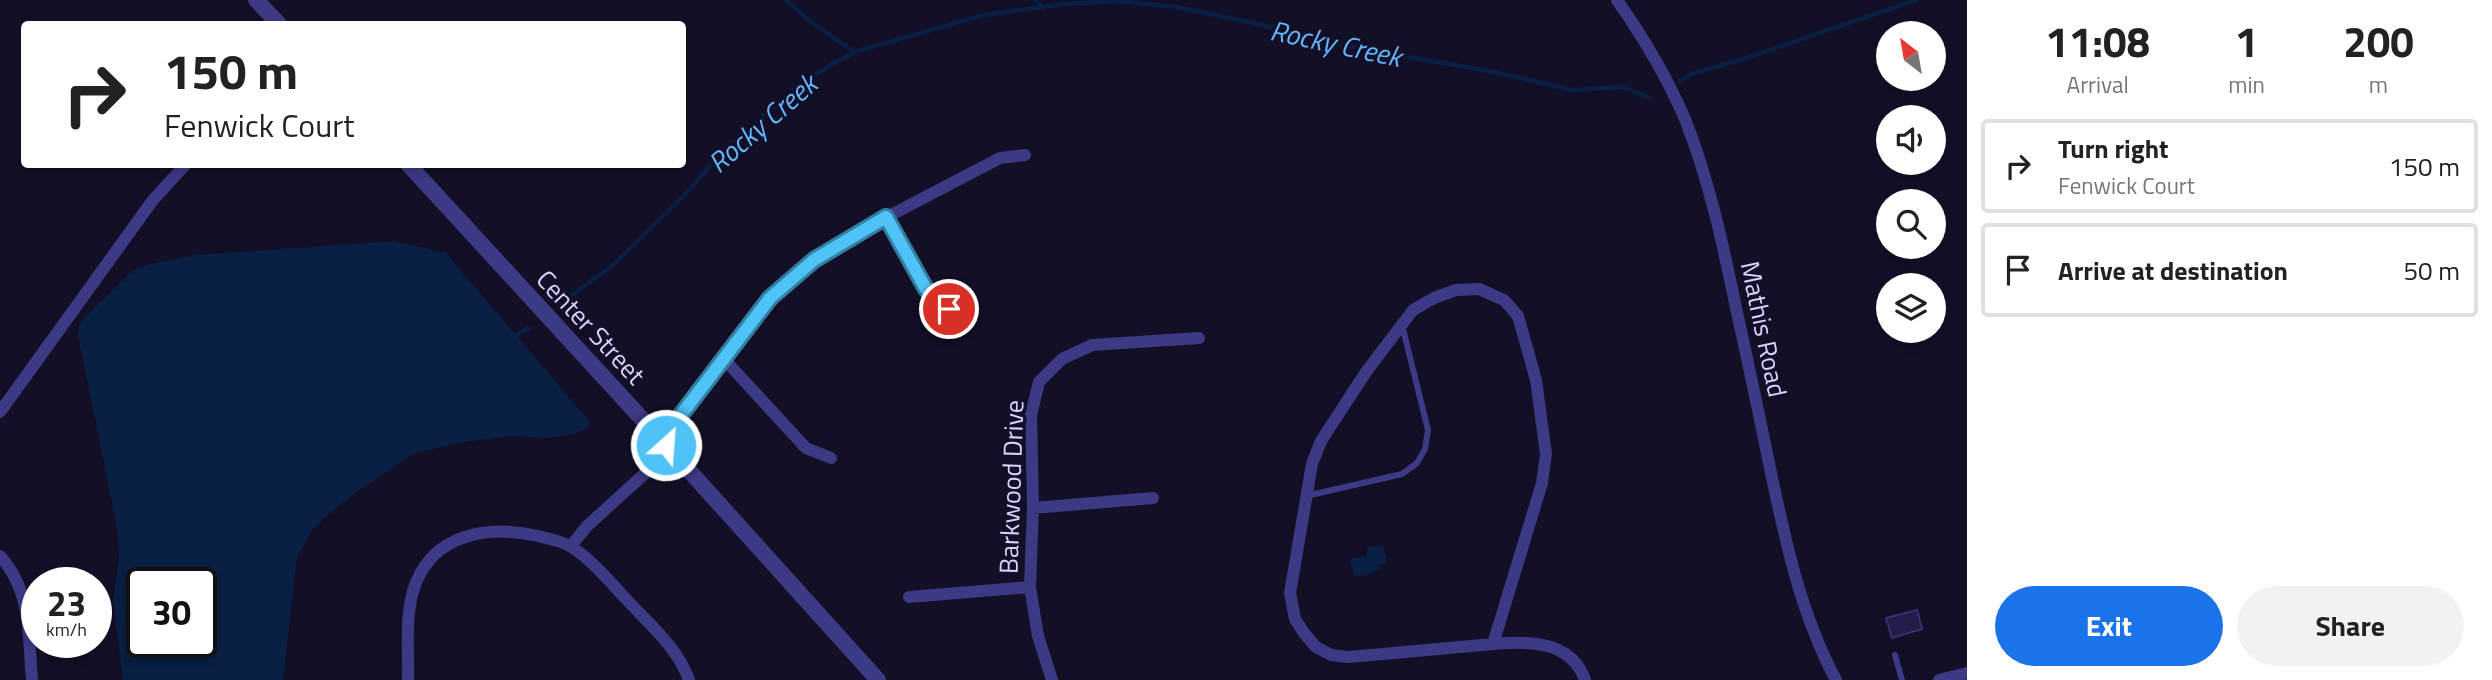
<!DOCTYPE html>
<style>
:root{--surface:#fff;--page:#f2f2f2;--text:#222;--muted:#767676;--line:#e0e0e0;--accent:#1a73e8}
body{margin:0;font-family:"Titillium Web",sans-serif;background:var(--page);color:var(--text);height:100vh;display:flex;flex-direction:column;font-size:26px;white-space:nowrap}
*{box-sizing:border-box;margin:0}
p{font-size:23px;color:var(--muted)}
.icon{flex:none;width:38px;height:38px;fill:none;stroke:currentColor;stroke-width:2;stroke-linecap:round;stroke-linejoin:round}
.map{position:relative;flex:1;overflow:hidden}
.drawer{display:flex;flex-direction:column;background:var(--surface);width:525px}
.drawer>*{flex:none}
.banner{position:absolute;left:21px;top:21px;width:665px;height:147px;border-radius:7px;box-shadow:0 4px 10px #0003;background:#fff;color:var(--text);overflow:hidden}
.needle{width:46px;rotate:329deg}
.buttons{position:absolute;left:1876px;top:21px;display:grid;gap:14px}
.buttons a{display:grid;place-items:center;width:70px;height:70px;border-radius:50%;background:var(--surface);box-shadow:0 4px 10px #0003;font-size:35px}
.speed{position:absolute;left:21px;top:567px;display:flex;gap:14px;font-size:35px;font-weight:700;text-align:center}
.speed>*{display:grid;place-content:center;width:91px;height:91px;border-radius:50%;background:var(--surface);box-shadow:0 4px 10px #0003;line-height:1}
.speed small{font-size:18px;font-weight:400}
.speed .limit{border:4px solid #111;border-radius:10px;background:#fff;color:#111}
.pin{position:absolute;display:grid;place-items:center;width:60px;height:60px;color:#fff;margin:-30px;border:4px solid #fff;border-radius:50%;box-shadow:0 2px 7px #0007}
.me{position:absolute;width:77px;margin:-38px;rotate:26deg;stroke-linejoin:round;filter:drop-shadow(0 0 5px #0008)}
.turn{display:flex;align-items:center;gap:24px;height:147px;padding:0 28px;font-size:32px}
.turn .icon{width:91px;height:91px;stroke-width:2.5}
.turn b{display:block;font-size:49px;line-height:60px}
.eta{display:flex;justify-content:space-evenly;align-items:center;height:119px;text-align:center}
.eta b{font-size:42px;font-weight:700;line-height:49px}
.cta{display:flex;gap:14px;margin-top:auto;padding:14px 28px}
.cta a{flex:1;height:80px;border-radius:42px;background:var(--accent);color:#fff;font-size:28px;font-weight:700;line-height:80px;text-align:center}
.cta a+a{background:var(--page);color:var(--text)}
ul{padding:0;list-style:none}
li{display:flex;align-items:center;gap:21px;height:94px;margin:0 14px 10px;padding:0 14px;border:4px solid var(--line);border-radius:7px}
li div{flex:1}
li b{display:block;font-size:26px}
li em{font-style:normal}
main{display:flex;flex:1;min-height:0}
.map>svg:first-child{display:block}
</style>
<main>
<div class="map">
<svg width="1967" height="680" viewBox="0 0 1967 680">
<rect width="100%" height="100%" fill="#130f26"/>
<path fill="#0a1f44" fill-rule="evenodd" d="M395,241L446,253L589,421V428L573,434L548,438L510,436L457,443L413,454L358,491L330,513L312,530L297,557L283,680H123L113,599L119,559L118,532L78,335L80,322L132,271L154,263L196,255ZM142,583H201V642H142Z
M1384,546V553H1386V564L1379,565L1380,570L1374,571V574L1355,576L1350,563L1352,558L1366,557L1368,547Z"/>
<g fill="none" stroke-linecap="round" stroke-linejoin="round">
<path stroke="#0a1f44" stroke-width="4.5" d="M786,0L810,21L854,52
M1035,0L1043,8
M1680,81L1694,73L1740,60L1916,0
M572,295L612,266L692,187L720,153L805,80L854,52L984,15L1064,4L1117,1L1177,7L1257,24L1342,45L1494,72L1572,90L1623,87L1650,98
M516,335L529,328"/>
</g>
<path fill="#241b47" stroke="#3b2d73" stroke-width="2" d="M1917,610L1922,629L1892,638L1886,618Z"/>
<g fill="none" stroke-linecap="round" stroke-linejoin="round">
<path stroke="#3d3a85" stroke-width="6" d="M1306,496L1402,474L1417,463L1425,449L1428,430L1402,325
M1895,655L1902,680"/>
<path stroke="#3d3a85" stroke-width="12" d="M1617,0C1643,37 1667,77 1685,119C1709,180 1723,244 1736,308C1748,361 1759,415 1770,468C1785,540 1801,615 1836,680
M886,217L926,289L949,309
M1479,289L1504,300L1518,316L1536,380L1546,454L1542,483L1493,644L1383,654L1347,657L1331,655L1316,647L1304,633L1295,619L1290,593L1312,464L1321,441L1366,372L1413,310L1434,298L1456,290Z
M723,358L806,448L831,458
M0,412L153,200L186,164
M1033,508L1153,498
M571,546L587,526L662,458L668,433L770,298L814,260L864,229L1000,158L1025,155
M0,556C32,591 28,636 32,680
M909,597L1030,587
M1493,644C1528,641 1571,640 1585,680
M408,680C409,646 403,605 420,574C443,531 495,526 538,536C549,539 564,541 573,548C594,562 610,582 627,600C650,625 678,648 689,680
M1052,680L1038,636L1030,587L1033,508L1031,415L1039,382L1062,359L1092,345L1199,338
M1939,680L1967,673"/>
<path stroke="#3d3a85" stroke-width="16" d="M256,0L279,24
M408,164L666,445L878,680"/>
</g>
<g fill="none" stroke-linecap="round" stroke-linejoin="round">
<defs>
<path id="route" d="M666,445L668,432L770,298L814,260L886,217L926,289L949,309"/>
</defs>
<use href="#route" stroke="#337fa1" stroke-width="18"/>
<use href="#route" stroke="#4fc3f7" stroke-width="12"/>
</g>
<g text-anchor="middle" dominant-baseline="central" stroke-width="7" stroke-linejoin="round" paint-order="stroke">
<g font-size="26" fill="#d9d4ff" stroke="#130f26">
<text transform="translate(591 327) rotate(47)">Center Street</text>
<text transform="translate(1764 329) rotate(78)">Mathis Road</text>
<text transform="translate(1011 487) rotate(-88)">Barkwood Drive</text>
</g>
<g font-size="28" font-style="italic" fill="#62b6ff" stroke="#130f26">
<text transform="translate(1336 43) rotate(12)">Rocky Creek</text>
<text transform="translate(762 123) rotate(-41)">Rocky Creek</text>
</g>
</g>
</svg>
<div class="buttons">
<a><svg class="needle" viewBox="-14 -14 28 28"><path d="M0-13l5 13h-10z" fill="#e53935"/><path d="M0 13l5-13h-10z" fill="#767676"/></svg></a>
<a><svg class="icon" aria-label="sound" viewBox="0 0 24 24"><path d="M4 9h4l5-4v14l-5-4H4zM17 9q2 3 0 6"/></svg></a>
<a><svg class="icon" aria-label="search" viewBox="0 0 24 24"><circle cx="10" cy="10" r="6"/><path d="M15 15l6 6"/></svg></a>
<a><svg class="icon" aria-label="layers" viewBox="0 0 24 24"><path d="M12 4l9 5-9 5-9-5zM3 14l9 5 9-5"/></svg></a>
</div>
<div class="speed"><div>23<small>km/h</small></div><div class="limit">30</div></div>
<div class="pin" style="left:949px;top:309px;background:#d93025"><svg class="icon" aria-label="arrive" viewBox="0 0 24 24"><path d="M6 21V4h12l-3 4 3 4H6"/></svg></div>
<svg class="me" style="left:666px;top:445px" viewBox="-20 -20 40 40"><circle r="17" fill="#4fc3f7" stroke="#fff" stroke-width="3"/><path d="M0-11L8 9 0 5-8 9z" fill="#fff"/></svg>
<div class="banner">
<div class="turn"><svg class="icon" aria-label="right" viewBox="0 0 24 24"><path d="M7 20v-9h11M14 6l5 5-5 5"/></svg><div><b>150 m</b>Fenwick Court</div></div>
</div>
</div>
<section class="drawer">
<div class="eta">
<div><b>11:08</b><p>Arrival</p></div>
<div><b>1</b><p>min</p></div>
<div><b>200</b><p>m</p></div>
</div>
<ul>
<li><svg class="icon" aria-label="right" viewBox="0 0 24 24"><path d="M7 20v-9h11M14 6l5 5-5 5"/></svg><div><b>Turn right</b><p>Fenwick Court</p></div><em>150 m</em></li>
<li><svg class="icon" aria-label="arrive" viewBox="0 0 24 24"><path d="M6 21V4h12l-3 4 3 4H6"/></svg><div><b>Arrive at destination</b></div><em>50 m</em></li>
</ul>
<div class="cta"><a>Exit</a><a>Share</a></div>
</section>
</main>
